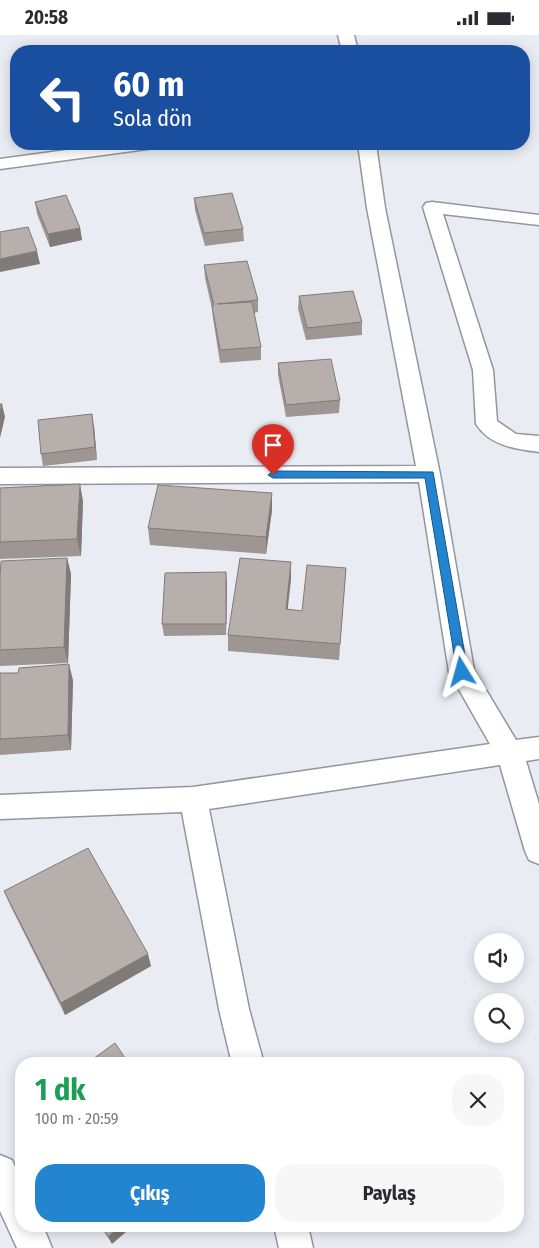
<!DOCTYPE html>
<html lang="tr">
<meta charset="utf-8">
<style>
:root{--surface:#fff;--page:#f7f7f7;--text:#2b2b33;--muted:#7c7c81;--accent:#2384d0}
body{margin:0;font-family:"Fira Sans Condensed",sans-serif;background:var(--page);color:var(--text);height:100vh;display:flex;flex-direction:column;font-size:19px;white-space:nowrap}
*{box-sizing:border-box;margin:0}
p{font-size:16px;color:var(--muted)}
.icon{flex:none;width:28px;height:28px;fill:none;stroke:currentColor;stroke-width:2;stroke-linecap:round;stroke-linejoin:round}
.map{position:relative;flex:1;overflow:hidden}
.drawer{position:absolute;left:15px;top:1022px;width:509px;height:175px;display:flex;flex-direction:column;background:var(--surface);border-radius:20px;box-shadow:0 2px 12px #0003}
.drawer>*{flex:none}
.guide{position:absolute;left:10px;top:10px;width:520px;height:105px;border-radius:20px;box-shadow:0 2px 12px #0003;background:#1a4fa0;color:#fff;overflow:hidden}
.fabs{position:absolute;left:474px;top:898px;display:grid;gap:10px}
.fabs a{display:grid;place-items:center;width:50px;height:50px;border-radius:50%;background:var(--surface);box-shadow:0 2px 12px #0003;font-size:25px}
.pin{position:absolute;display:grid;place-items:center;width:42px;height:42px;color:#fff;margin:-51px -21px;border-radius:50% 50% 50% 0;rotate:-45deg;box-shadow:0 0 5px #0007}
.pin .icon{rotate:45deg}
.me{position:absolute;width:55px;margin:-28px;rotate:352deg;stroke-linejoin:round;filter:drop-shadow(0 0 4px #0008)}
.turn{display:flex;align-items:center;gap:18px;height:105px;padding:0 20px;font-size:22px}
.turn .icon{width:65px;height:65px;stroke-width:2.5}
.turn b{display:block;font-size:35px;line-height:42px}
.round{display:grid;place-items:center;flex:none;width:52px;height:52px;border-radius:20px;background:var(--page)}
.summary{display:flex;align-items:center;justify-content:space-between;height:85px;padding:0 20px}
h1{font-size:30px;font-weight:700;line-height:38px;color:#1e9e55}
.primary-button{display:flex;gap:10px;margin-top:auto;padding:10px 20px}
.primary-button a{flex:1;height:58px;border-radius:20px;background:var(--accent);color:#fff;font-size:20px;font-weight:700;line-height:58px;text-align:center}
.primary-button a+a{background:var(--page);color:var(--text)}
.status{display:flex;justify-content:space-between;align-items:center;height:35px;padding:0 25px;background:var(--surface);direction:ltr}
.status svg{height:14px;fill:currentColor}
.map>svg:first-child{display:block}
</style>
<div class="status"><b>20:58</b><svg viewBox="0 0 49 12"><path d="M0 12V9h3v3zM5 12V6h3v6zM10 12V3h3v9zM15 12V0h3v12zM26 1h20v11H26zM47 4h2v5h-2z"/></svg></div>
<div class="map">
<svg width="539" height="1213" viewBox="0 0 539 1213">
<rect width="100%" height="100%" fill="#eaecf4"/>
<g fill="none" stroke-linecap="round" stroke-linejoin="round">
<defs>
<path id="minor" d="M338,0H354L358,16H342Z
M111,109H156L153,113L147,114L0,134V124Z
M358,109H376L385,173L440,439L474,635L516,705L539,702V724L526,726L539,769V829L529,825L525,816L500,730L209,774L249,974L264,1029H232L219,974L182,777L0,784V760L193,752L490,709L449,637L419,447L0,449V433L416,431L367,173Z
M432,167L539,180V190L443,179L493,335L497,386L516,399L539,401V417C516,414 490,411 476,389L473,335L423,172L426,168Z
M0,1120L12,1125L21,1146V1191H43L52,1213H17L0,1176Z
M274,1191H308L313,1213H279Z"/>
</defs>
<use href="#minor" stroke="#94969e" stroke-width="3"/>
<use href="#minor" fill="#fff" fill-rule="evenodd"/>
</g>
<path fill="#9d9693" d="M194,163L243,194L244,206L205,211L195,175Z
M35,167L80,193L82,205L50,212L37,179Z
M204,230L258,265V277L254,278L261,312V325L220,328L213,283L212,274L205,243Z
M299,261L362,287V300L306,305L298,274Z
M278,328L340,365L339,378L286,382L278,340Z
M94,391L97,425L43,431L41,419Z
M0,453L83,466L81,521L0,524Z
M272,458V475L266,519L150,510L148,493Z
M67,523L71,539L68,628L0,631V542Z
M346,533L339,625L228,616V600L291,544L287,574L302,576Z
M227,549L226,600L164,601L162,589Z
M0,638L73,645L71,715L0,720Z
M4,856L151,931L65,980L10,870Z"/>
<path fill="#807a78" d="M80,193L82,205L50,212L48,199Z
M37,216L40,229L0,237V224Z
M2,369L5,382L0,403V378Z
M92,379L94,391L97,425L95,412Z
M80,449L83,466L81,521L77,504Z
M272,458V475L266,519V502Z
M67,523L71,539L68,628L64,612Z
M291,527V544L286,590V574Z
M226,537L227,549L226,600Z
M69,629L73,645L71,715L68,700Z
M148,919L151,931L65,980L61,968Z
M120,1191H133L112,1209L108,1202Z"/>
<path fill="#b7afab" stroke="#807a78" d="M232,158L243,194L204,198L194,163Z
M66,160L80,193L48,199L35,167Z
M28,192L37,216L0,224V197Z
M247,226L258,265L217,269L252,267L261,312L220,315L212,271L214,270L204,230Z
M353,256L362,287L307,293L299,261Z
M331,324L340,365L286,370L278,328Z
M0,369H2L0,378Z
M92,379L95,412L41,419L38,385Z
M80,449L77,504L0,507V453Z
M158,450L272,458L266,502L148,493Z
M67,523L64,612L0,615V542L1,526Z
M240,523L291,527L286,574L302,576L307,530L346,533L340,609L228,600Z
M226,537V589H162L165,538Z
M69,629L68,700L0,704V638H18L19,633Z
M88,813L148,919L61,968L4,856Z
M115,1008L129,1029H86Z
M101,1191H120L108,1202Z"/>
<path fill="#2384d0" stroke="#175687" d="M273,436L433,437L468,637L466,640H458L457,637L425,443H273L268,440Z"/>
</svg>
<div class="fabs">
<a><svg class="icon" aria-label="sound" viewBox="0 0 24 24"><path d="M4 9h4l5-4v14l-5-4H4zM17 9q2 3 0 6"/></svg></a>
<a><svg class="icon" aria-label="search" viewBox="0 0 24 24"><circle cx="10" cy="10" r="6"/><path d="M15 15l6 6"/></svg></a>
</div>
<div class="pin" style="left:273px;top:440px;background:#d93025"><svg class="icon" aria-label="arrive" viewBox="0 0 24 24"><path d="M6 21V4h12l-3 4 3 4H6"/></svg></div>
<svg class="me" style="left:462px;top:637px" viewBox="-20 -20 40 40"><path d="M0-17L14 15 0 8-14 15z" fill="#2384d0" stroke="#fff" stroke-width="4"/></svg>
<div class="guide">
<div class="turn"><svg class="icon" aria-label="left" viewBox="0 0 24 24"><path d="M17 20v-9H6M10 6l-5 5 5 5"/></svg><div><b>60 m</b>Sola dön</div></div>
</div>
<section class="drawer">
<div class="summary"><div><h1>1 dk</h1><p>100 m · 20:59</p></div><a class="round"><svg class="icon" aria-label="close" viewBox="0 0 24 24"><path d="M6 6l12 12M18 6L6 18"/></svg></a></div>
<div class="primary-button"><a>Çıkış</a><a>Paylaş</a></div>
</section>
</div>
